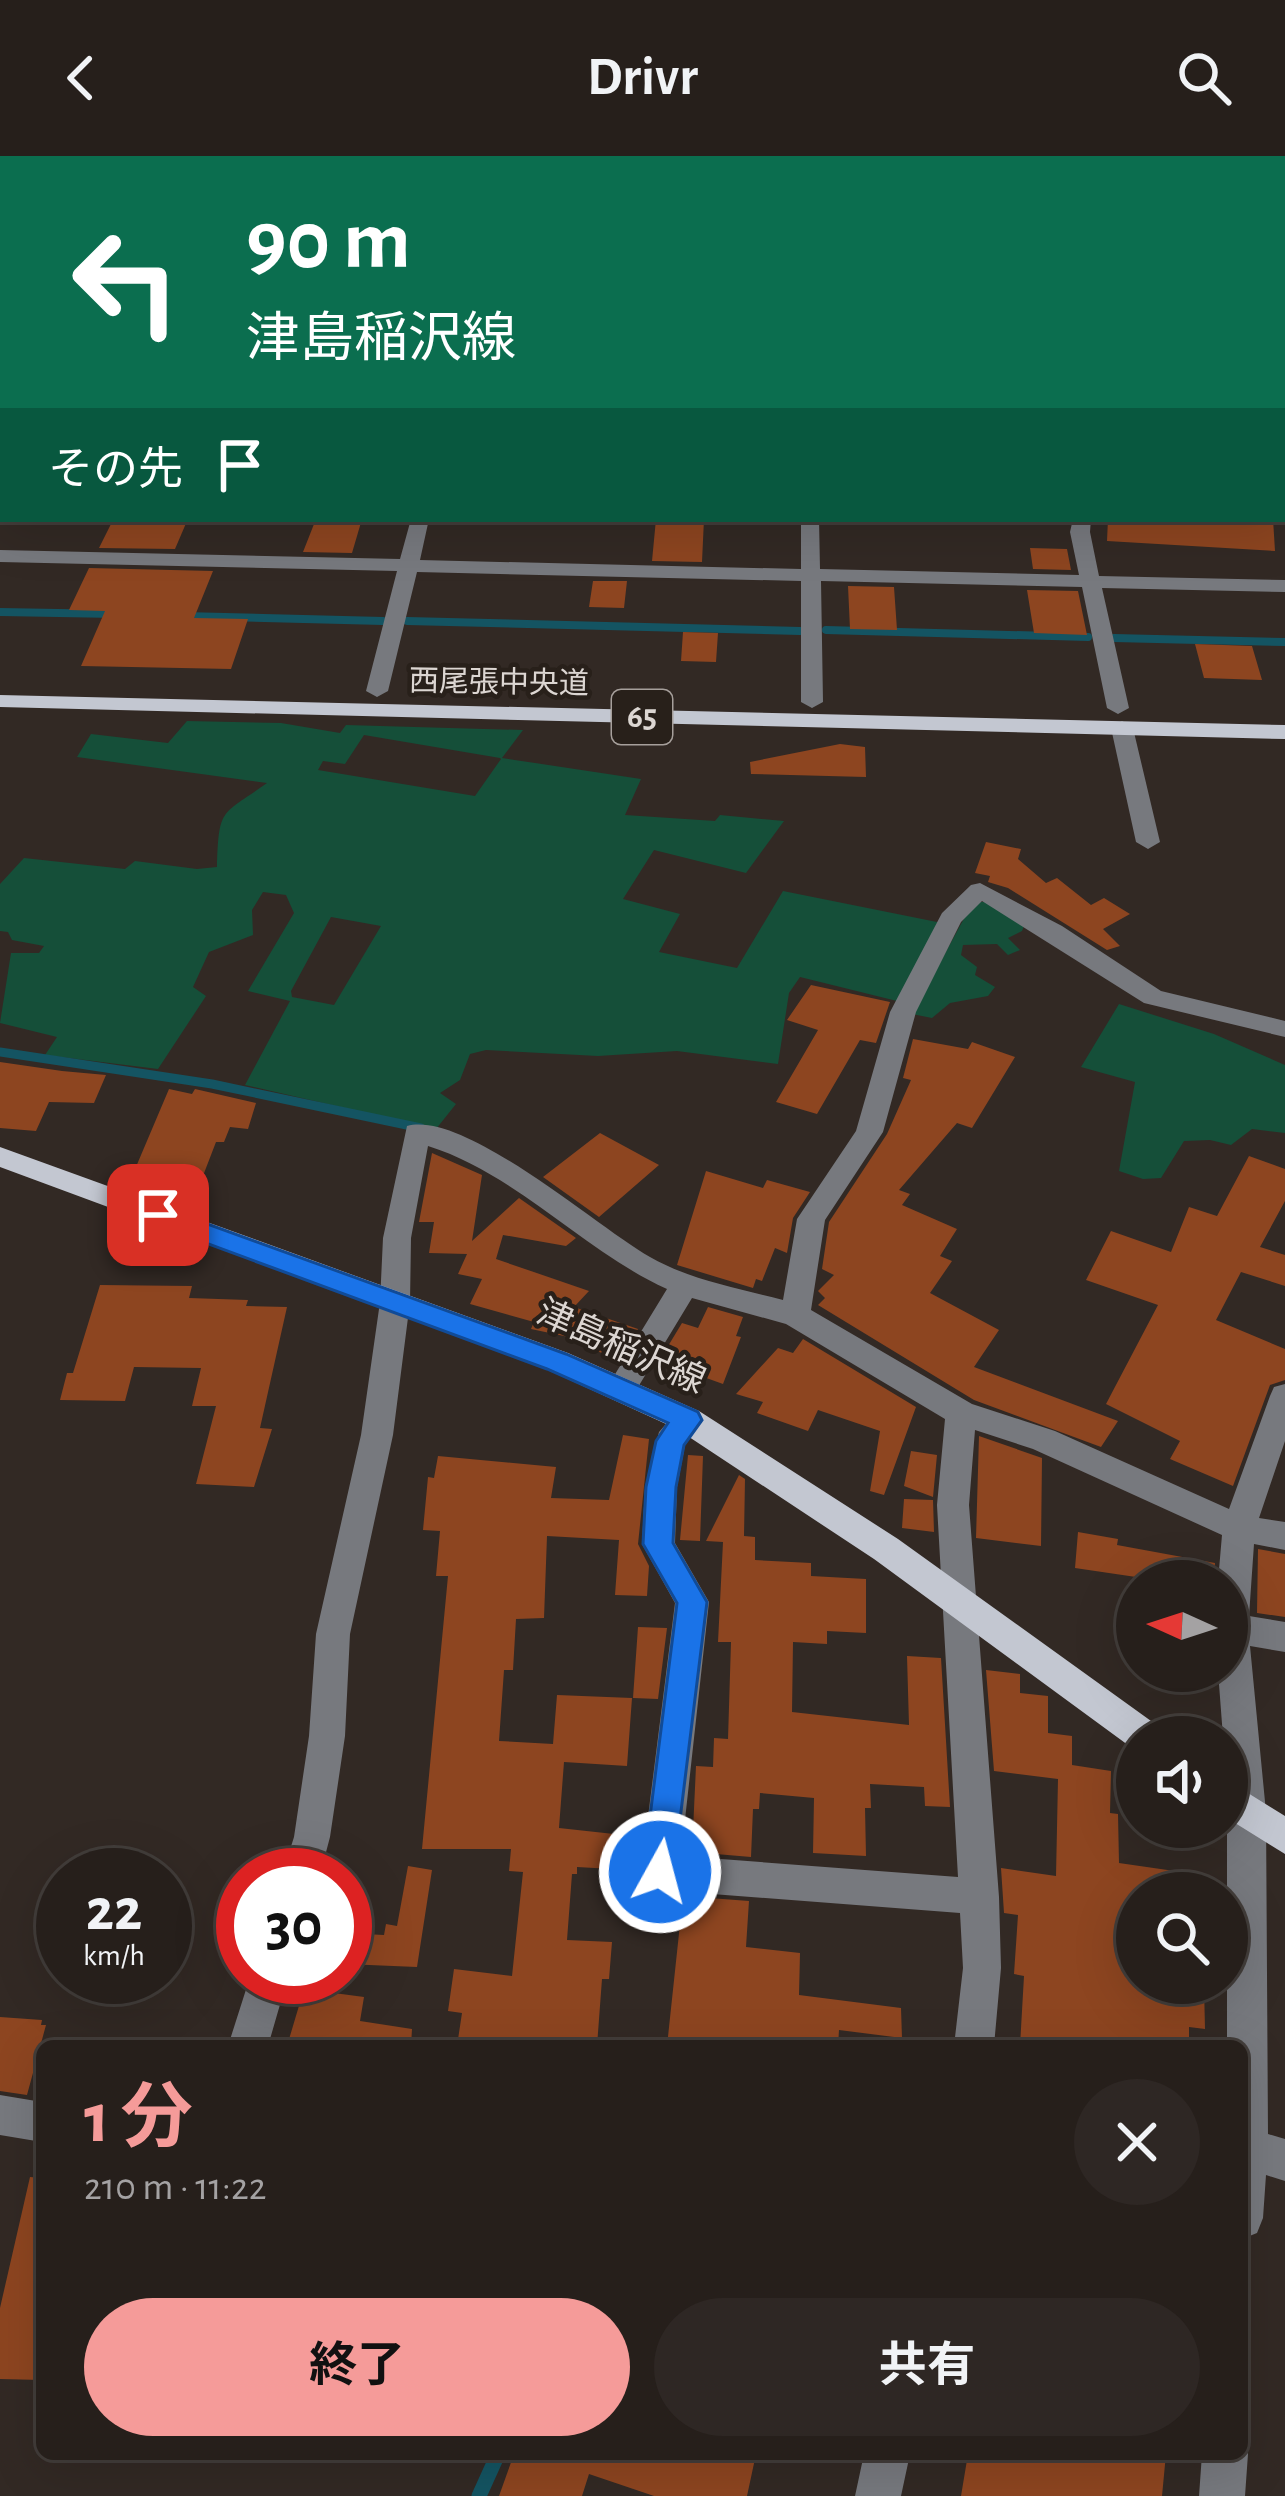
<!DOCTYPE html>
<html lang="ja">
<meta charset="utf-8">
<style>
:root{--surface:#261f1b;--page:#2e2724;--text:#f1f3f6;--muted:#a4a2a3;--line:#423d3a;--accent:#f59b99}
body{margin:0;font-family:"Alegreya Sans","Noto Sans JP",sans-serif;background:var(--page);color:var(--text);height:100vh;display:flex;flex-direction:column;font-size:45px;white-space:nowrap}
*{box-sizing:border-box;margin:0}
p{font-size:39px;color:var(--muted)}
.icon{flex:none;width:66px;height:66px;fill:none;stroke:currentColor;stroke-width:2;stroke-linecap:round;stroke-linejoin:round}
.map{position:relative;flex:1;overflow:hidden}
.side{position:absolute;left:36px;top:1884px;width:1212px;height:420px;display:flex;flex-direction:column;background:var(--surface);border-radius:18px;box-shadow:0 12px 48px #0002,0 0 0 3px var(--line)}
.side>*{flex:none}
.top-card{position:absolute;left:0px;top:0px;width:1287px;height:366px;box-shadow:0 12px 48px #0002,0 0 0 3px var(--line);background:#0b6e4f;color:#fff;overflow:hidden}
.needle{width:78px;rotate:273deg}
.controls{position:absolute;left:1116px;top:1404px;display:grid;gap:24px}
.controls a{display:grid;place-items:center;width:132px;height:132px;border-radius:50%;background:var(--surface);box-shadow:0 12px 48px #0002,0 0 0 3px var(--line);font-size:60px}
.speed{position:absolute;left:36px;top:1692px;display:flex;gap:24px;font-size:60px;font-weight:700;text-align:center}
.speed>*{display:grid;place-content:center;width:156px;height:156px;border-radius:50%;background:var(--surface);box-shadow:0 12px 48px #0002,0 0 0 3px var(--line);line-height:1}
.speed small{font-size:30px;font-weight:400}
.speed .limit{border:18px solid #d22;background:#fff;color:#111}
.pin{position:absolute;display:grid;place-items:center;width:102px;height:102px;color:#fff;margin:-51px;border-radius:24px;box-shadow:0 6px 18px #0006}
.me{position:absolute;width:132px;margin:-66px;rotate:7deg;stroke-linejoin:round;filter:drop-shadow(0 0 9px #0008)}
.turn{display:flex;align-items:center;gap:42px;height:252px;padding:0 48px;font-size:54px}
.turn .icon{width:156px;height:156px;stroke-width:2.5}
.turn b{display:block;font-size:84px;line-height:102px}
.then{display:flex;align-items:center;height:114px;padding:0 48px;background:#0003;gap:24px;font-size:45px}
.round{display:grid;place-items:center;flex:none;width:126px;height:126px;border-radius:63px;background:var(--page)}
.summary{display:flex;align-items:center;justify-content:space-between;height:204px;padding:0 48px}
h1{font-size:72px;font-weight:700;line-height:90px;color:var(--accent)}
.action{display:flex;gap:24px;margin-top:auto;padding:24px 48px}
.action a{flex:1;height:138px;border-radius:72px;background:var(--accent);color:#111;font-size:48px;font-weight:700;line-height:138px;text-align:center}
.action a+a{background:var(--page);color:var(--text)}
header{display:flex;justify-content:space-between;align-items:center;height:156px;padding:0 48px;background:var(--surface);font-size:54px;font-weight:700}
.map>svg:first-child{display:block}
</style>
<header><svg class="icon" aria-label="back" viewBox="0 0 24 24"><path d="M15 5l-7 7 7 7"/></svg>Drivr<svg class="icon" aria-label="search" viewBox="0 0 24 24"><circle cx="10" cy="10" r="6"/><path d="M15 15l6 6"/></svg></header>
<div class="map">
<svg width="1285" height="2340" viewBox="0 0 1285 2340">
<rect width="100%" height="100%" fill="#322924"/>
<path fill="#154f39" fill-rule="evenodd" d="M187,565L281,567L340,577L346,569L523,574L502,602L641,623L625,659L715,665L720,659L784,665L746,717L654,694L623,743L680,758L659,796L737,812L783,735L942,767L901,846L800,821L789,837L778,908L677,895L598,900L486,894L470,898L460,924L440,937L456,948L436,973L245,929L290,845L248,835L294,757L286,739L263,736L252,754L253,779L209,796L193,831L206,840L158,913L45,899L57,881L0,867L11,797H39L44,790L12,784L8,776L0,775V728L24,702L125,713L135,705L197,713L217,711C219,650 221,660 267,627L77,601L91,578L168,587ZM364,579L500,602L501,603L475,640L318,614L323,605L345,608ZM331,761L381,770L334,849L292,841L291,835Z
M973,746H990L1026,765L1022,775L1008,782L1020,794L1008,799L997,788L963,789L961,799L977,811L975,819L995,831L988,840L950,847L932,862L912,858Z
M1119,848L1214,878L1285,909V977L1252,973L1231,989L1210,984L1184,985L1161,1022L1143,1023L1119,1015L1135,926L1081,911Z"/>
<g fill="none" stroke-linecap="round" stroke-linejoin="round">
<path stroke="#145462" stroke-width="8" d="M0,456L117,458
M183,460L383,465
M407,465L800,475
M826,474L1088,481
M1114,482L1285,486"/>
<path stroke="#145462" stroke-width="9" d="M0,896L212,928L421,972"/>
<path stroke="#145462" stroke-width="15" d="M479,2340L498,2298"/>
</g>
<path fill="#8d4520" d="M316,363H362L352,397L303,396Z
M656,363H704L702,406L652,405Z
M1108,363H1273L1275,395L1107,385Z
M187,365L175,393L99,392L112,366Z
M1030,392L1067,393L1071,414L1033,413Z
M89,412L213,415L194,462L248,463L231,513L81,510L105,455L69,454Z
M593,425H627L624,452L589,451Z
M848,430L894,431L897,474L850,473Z
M1027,434L1078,435L1087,479L1034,477Z
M683,476L718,477L716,506L681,505Z
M1195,488L1252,490L1262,524L1204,522Z
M840,588L865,591L866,621L751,618L750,606Z
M986,686L1021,693L1018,703L1046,727L1057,722L1091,749L1104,742L1130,758L1103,773L1120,790L1107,794L1008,732L988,726L990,720L975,717Z
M811,829L890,846L876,887L860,884L817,958L776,946L818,874L787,864Z
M913,883L968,893L972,886L1015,901L972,972L957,967L899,1034L910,1038L902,1049L957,1073L940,1100L952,1105L930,1137L999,1174L974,1211L1118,1265L1101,1291L974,1244L818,1149L825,1142L818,1135L834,1119L822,1113L829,1066L887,978L911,924L903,922Z
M0,906L62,915L106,919L94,947L49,946L36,975L0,972Z
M169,933L192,938L195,933L256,947L248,973L230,971L224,986H216L201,1025L195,1024L189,1039L154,1036L157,1028L130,1025Z
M600,977L659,1009L599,1061L543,1021Z
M432,997L482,1019L472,1085L519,1042L576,1082L566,1090L503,1079L496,1103L589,1135L574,1151L638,1173L619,1203L588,1192L592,1186L531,1173L534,1166L470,1148L482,1123L458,1118L467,1098L429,1097L434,1066H419Z
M1249,1000L1285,1013V1045L1260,1091L1285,1099V1130L1241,1116L1216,1164L1285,1193V1224L1270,1229L1233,1330L1170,1303L1180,1285L1106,1248L1158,1149L1086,1124L1111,1075L1171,1096L1189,1051L1217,1060Z
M706,1015L763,1032L767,1024L810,1036L793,1062L787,1097L775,1092L762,1125L756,1123L753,1132L677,1109Z
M100,1129L192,1130L189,1142L248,1144L246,1150L287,1151L260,1272L272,1273L254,1331L196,1328L216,1250H192L201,1212L134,1211L125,1245L60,1244L67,1217H73Z
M708,1151L743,1161L736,1180L741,1181L723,1228L659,1205L682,1167L698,1172Z
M803,1183L916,1251L884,1339L870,1335L880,1275L818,1254L808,1275L757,1257L763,1246L736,1238L778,1192L793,1197Z
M623,1279L649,1283L638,1388L649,1410L647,1440L615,1439L619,1384L547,1380L544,1462L516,1463L513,1514H504L499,1585L553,1588L557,1539L632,1542L627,1610L564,1606L559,1672L614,1678L612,1713L577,1711V1718H572L567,1784L612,1786L609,1823H602L597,1890H457L462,1857L448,1855L454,1813L512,1820L523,1716L509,1715L511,1693H422L448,1420H436L440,1375L423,1374L428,1321L434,1322L438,1300L556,1311L551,1342L609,1344Z
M979,1280L1042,1302L1041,1390L976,1382Z
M911,1295L937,1299L933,1341L904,1330Z
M688,1299L703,1300L700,1385L680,1384Z
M739,1319L745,1323L744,1380L755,1381V1404L811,1407V1420L866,1423V1477L827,1475V1488L793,1486L792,1556L909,1569L907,1500L941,1502L950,1651L925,1650L924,1631L870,1628L871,1652H865L866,1700L813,1697L814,1642L760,1637L759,1653H753L751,1701L692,1696L696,1610L713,1611L714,1582L728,1583L731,1486H718L723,1386L706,1385Z
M904,1343L933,1344L934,1376L902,1372Z
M1078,1376L1118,1383L1117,1389L1215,1407L1214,1425H1163L1075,1412Z
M1258,1393L1285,1398V1461L1257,1457Z
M638,1471L667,1472L658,1543L633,1542Z
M986,1514L1020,1518V1537L1048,1540V1577L1072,1580V1609L1111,1615L1110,1657L1118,1658L1119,1707L1209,1720L1208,1737H1137V1827L1204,1830L1205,1873L1189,1871V1890H1020L1024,1820L1014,1818L1018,1759L1004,1757L1001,1712L1056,1720L1058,1623L994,1615Z
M408,1710L432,1714L417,1811L345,1808V1777L384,1779L386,1768L397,1770Z
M683,1740L749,1745L746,1791L800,1797L799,1839L901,1852L902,1882L839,1874L838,1890H667Z
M304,1833L364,1841L360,1865L412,1873L411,1890H287Z
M0,1861L42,1864L41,1869H46L27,1939L0,1935Z
M30,2021L42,2022V2224L0,2223V2152Z
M514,2298H756L747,2340H654L589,2318L582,2340H499Z
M968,2298H1166L1162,2340H961Z"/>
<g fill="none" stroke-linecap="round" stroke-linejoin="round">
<path fill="#77797e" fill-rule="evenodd" d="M42,0H58L40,3Z
M131,0H146L129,3Z
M607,0H621V1L608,3Z
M873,0H887V3H873Z
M1050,0H1064V3H1050Z
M1165,0H1245L1247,3H1167Z
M1284,1H1285V9L1284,3H1278Z
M0,22H3L0,31Z
M1284,87H1285V97H1284Z
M3,103V117L0,118V104Z
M0,211H3V221H0Z
M1284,229H1285V239H1284Z
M0,309H3L0,325Z
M1284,310H1285V324L1284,323Z
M1284,355L1285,367L1277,365L1284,363Z
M411,363H429L420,404L801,413V363H819L820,413L1079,419L1070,376L1073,363H1091L1090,376L1099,420L1285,424V436L1102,432L1129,552L1118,558L1107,552L1082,431L821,425L823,546L812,552L801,546V425L417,416L388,535L377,541L366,535L397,415L0,406V394L400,403Z
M1122,565L1133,572L1160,686L1148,693L1136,686L1111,572Z
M980,727L1062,770L1161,835L1285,865V881L1144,847L982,745L961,766L916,856L883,976L825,1064L811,1154L972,1248L1055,1275L1229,1353L1270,1240L1274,1231L1285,1228V1285L1259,1362L1285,1366V1394L1254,1388L1249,1460L1285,1466V1496L1250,1490L1266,1656L1268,1978L1285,1983V2025L1266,2019L1263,2062L1257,2077L1242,2083V1890H1227V1581H1223L1218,1515H1227V1425H1218L1222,1379L1033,1293L975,1274L969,1349L999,1741L1001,1812L994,1890H954L963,1812L960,1757L660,1734L647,1728L641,1716L675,1447L642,1388L645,1331L659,1276L677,1255L688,1252L699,1255L704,1264L685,1289L677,1331L675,1387L709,1446L681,1700L958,1721L937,1349L945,1263L786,1168L692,1142L632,1241H610L606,1233L667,1133C583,1095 517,1018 428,990L411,1082L410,1146L393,1279L350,1478L345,1580L330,1681L320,1719H282L294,1681L309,1580L316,1478L361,1279L380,1146L383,1082L407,970C465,954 598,1072 650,1101C690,1124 738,1132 783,1144L797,1063L856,975L890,856L942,757L971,729Z
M250,1821H288L268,1890H228Z
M0,1939L42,1946V1986L0,1979Z
M1242,2284L1248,2298L1245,2340H1199L1202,2298H1242Z
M864,2298H910L901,2340H855Z"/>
<path fill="#c3c7d1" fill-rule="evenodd" d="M0,539L1285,569V583L0,551Z
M0,991L568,1197L699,1255L898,1383L1158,1570L1163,1581H1137V1594L1132,1592L874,1403L677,1273L546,1213L0,1011Z
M1227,1624L1285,1660V1698L1227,1662Z"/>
</g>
<path fill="#1a73e8" stroke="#114b97" stroke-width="3" d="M158,1050L566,1198L698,1256L702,1264L684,1289L676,1331L673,1387L707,1446L672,1728L660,1732L648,1728L643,1716L677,1447L643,1388L646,1331L656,1285L668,1267L547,1213L149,1066L145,1059Z"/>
<g text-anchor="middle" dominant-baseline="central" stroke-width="9" stroke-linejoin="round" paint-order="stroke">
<g font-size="30" fill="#dcd6d2" stroke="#28201a">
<text transform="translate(499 527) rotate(1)">西尾張中央道</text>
</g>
<rect fill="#28201a" stroke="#a69f9b" stroke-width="3" x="612" y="534" width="60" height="54" rx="9"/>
<g font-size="33" font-weight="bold" fill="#dcd6d2">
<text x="642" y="561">65</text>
</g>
<g font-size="36" fill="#dcd6d2" stroke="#28201a">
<text transform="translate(621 1191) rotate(24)">津島稲沢線</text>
</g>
</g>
</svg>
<div class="controls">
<a><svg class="needle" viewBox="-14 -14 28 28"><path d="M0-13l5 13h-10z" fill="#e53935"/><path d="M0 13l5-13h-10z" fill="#a4a2a3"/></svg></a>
<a><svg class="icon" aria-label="sound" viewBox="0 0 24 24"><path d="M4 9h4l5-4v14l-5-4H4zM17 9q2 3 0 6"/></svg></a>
<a><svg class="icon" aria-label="search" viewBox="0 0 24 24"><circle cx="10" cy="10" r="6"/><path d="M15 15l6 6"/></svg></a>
</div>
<div class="speed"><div>22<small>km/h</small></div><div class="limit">30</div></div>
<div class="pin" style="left:158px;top:1059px;background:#d93025"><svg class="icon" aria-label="arrive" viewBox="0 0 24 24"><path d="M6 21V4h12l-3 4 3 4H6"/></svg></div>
<svg class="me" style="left:660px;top:1716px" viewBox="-20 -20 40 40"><circle r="17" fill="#1a73e8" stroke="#fff" stroke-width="3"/><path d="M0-11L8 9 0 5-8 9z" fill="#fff"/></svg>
<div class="top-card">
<div class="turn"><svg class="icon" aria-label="left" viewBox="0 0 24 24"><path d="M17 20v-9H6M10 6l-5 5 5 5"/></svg><div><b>90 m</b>津島稲沢線</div></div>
<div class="then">その先<svg class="icon" aria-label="arrive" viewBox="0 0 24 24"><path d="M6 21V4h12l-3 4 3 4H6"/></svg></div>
</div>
<section class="side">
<div class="summary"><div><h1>1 分</h1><p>210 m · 11:22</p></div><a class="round"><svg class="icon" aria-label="close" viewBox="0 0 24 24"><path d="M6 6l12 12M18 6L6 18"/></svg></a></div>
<div class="action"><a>終了</a><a>共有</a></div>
</section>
</div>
